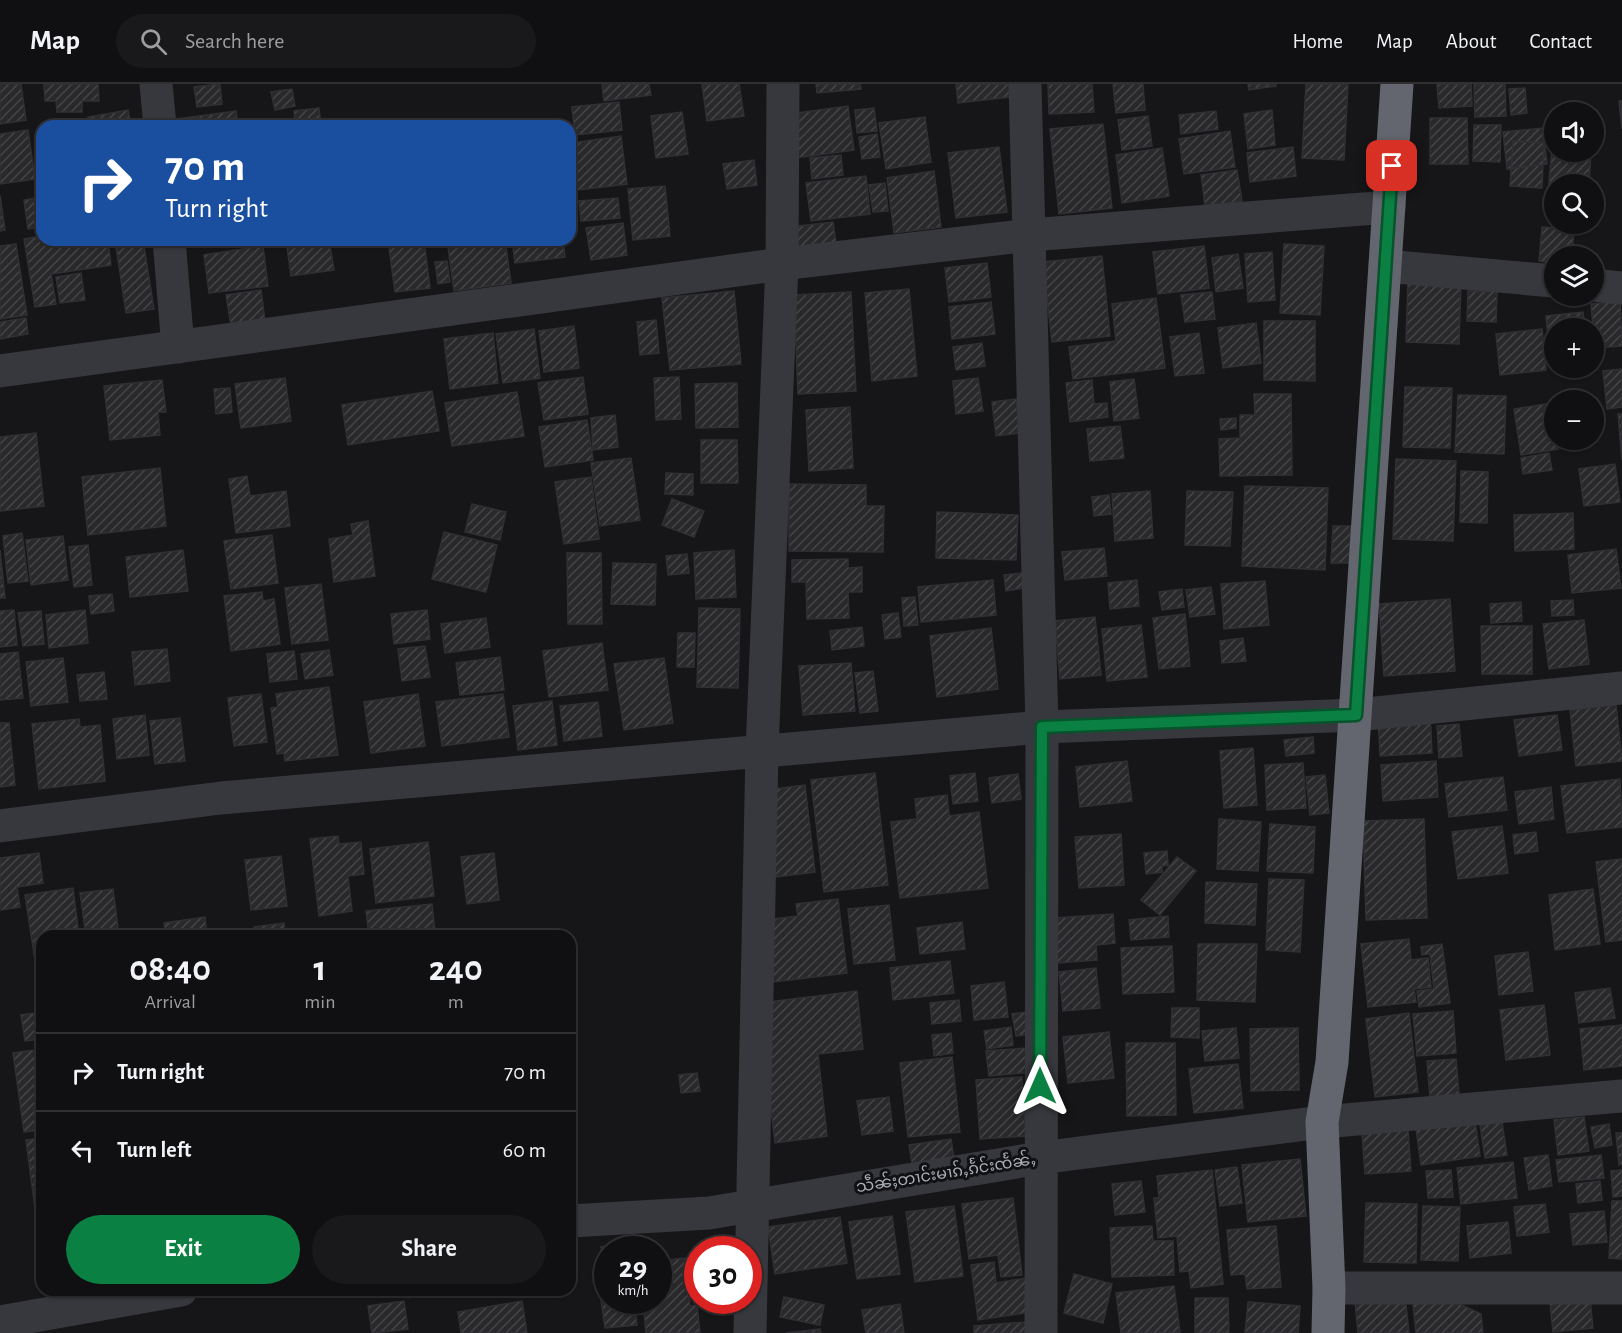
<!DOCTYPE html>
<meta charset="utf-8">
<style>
:root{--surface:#101012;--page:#19191b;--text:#f1f3f6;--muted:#9c9d9f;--line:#303032;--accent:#0b8043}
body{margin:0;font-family:"Alegreya Sans","Noto Sans Myanmar",sans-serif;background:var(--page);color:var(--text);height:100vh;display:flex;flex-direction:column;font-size:22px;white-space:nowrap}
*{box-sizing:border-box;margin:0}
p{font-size:20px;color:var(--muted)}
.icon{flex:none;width:33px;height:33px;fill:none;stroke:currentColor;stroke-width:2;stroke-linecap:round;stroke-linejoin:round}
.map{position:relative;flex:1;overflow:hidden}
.drawer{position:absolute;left:36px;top:846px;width:540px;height:366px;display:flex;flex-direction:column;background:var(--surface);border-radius:18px;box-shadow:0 2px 4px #0004,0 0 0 2px var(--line)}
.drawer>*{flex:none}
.top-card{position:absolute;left:36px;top:36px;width:540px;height:126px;border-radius:18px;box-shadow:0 2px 4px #0004,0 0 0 2px var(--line);background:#1a4fa0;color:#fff;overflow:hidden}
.buttons{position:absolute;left:1544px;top:18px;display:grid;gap:12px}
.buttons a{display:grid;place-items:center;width:60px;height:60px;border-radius:50%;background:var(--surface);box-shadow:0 2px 4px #0004,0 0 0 2px var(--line);font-size:30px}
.speed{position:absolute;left:594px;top:1152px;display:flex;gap:12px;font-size:30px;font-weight:700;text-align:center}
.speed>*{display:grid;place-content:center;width:78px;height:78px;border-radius:50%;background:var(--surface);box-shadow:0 2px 4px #0004,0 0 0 2px var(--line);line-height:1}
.speed small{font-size:15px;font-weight:400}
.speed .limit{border:9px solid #d22;background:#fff;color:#111}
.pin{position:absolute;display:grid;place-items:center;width:51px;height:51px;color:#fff;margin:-26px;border-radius:12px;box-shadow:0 3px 9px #0006}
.me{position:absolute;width:66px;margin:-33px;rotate:0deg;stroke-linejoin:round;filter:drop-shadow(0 0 4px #0008)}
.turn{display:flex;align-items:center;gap:21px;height:126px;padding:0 30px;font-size:27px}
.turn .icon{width:78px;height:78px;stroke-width:2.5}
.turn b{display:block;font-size:42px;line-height:51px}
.eta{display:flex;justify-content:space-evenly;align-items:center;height:102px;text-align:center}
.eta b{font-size:36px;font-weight:700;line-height:42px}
.cta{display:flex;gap:12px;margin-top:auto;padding:12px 30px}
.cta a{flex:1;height:69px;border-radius:36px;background:var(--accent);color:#fff;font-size:24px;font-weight:700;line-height:69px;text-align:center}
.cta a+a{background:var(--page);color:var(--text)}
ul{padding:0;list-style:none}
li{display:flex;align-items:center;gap:18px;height:78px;padding:0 30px;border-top:2px solid var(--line)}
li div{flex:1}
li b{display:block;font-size:22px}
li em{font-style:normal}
header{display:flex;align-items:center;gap:36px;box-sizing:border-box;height:84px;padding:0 30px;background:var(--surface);border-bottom:2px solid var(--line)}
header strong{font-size:28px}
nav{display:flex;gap:33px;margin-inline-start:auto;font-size:21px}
.search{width:420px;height:54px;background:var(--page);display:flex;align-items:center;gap:15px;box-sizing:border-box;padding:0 21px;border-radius:33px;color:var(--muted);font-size:22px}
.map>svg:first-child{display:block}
</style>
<header>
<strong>Map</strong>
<div class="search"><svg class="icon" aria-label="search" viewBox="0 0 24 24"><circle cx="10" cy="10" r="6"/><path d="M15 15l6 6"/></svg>Search here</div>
<nav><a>Home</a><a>Map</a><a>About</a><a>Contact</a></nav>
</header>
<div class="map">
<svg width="1622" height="1249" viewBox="0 0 1622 1249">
<defs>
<pattern id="building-hatch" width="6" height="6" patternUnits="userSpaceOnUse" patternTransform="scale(1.5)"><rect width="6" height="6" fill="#29292c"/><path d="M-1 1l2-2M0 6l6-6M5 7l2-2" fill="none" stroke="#454548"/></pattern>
</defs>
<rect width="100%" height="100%" fill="#161618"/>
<path fill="url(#building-hatch)" stroke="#303034" stroke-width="1.5" d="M0,0H21L26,36L0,40Z
M44,0H98L99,17H82V28H57L56,17H45Z
M220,0L222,20L197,23L194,3Z
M602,0H649L651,11L604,17Z
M702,0H739L744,32L707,37Z
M816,0H860L861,5L817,9Z
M956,0H1009L1010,13L958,19Z
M1048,0H1092L1094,28L1049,30Z
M1113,0H1143L1145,26L1116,29Z
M1248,0H1276V2L1249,6Z
M1306,0H1348L1344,76L1302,74Z
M1437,0H1471L1472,22L1439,24Z
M1474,0H1505L1506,32L1475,33Z
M1525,4L1527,29L1511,31L1509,5Z
M292,5L295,22L275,26L271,8Z
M1619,17H1622V45Z
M619,18L622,46L575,51L572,23Z
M848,22L854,66L795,74L790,30Z
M319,24L321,42H295L294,27Z
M874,24L877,47L857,49L855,26Z
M128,26L131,42H89L88,33Z
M1272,26L1275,61L1248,65L1244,30Z
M236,27L238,40L255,37L256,42H177V35Z
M1216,27L1218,45L1181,50L1179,31Z
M682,28L688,70L656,74L651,32Z
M1148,32L1152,62L1122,66L1118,36Z
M925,33L931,78L886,85L879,39Z
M1430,34H1467L1468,80H1430Z
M78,35L79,42H51V39Z
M1103,40L1112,124L1059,130L1050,45Z
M1474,41H1501L1500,78L1473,77Z
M1543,44L1547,80L1507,85L1503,48Z
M28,46L35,95L0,100V50Z
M1230,47L1235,83L1184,90L1179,55Z
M877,50L880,73L862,75L859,53Z
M621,52L627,100L578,106L572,59Z
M1513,57L1544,59L1542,104L1510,102Z
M999,63L1007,128L956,134L948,69Z
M1293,63L1296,92L1250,98L1247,69Z
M1162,64L1169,112L1122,119L1116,71Z
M1552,64H1554V68H1591L1589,100H1554V134L1546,133Z
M841,71L843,91L812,95L810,74Z
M754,76L757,101L727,105L723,80Z
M1237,86L1242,117L1205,122L1201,91Z
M934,87L941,143L894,149L887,94Z
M866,92L870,130L811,137L806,99Z
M885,99L888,127L873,128L869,101Z
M665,102L670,152L633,156L628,105Z
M0,111L5,146L0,147Z
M42,113V143L28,145L24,116Z
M618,114L620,134L581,137L579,117Z
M833,138L837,165L795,171L791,143Z
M623,139L627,171L591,176L586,144Z
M1542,143L1574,145L1572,172H1554V179L1539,177Z
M42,152V156H108L111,181L51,190L56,220L35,223L24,155Z
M115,156H143L154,225L126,229Z
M286,156H329L334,186L291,192Z
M344,156H378L344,160Z
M388,156H424L430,204L395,208Z
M447,156H505L511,199L454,207Z
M512,156H563L565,173L515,179Z
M16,160L27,231L0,235V162Z
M1284,160L1324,162L1320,231L1280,229Z
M263,162L268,202L209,209L204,171Z
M1204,162L1209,204L1158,210L1153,168Z
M1272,168L1275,216L1248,218L1245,170Z
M1238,170L1243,204L1216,208L1212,174Z
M1102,172L1110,252L1052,258L1043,178Z
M447,177L450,198L438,200L435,178Z
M987,179L991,213L949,218L945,184Z
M81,189L85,216L60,219L56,193Z
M1408,195L1461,197L1459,260L1406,258Z
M909,205L917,292L872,297L865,209Z
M261,206L265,237L231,242L226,211Z
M734,207L741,280L670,286L662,214Z
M1468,207H1497L1496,238L1467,237Z
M851,208L856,307L798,310L794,211Z
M1212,208L1215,235L1185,238L1181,211Z
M1156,214L1165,284L1073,295L1069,263L1116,257L1112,220Z
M1620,217L1622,262L1595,264L1591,220Z
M991,218L995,250L952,255L949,223Z
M1583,228L1585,244H1554V283H1551L1546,232Z
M26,234L28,250L0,255V238Z
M656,236L659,269L640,271L637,238Z
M1264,237H1315V297L1264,296Z
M1256,239L1261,279L1223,284L1218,244Z
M574,242L579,284L544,288L539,247Z
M534,245L540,294L503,299L496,250Z
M1542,245L1546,286L1500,291L1496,250Z
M493,249L498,299L450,305L444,255Z
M1199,249L1204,289L1175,292L1170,253Z
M982,259L985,282L956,286L953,263Z
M1622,285V323L1607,325L1603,287Z
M583,293L588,330L544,336L538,299Z
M679,293L681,335L656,336L654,294Z
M285,294L291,337L241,344L235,300Z
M978,294L983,327L956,330L953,297Z
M1134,295L1139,334L1114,337L1110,298Z
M162,296L166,328H158L160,351L110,356L104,302Z
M1092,296L1094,320L1107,319L1108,333L1070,338L1066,299Z
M737,299L738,343L696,344L695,300Z
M1405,303L1452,304L1450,364L1403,363Z
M230,304L232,328L216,330L214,305Z
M432,307L439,347L348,361L342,321Z
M517,308L524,352L452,362L445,319Z
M1254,310H1291L1292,391L1220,392L1219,355L1240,354V331H1255Z
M1458,311L1506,312L1504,370L1455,368Z
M1016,315L1020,349L996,352L992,318Z
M1552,319L1554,356H1557L1558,365L1521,371L1514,325Z
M850,323L853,384L809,387L806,326Z
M1618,330H1622V376Z
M615,331L618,363L593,366L591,334Z
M1236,334V344L1221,346L1220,335Z
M587,336L593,376L545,383L539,343Z
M1120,342L1124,374L1090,377L1087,345Z
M36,349L44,422L0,427V353Z
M701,356H737L738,399H701Z
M1549,369L1552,386L1523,390L1521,374Z
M631,374L640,436L600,442L591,379Z
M1396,375L1456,377L1453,457L1393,455Z
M1615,380L1620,418L1584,422L1579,385Z
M160,384L166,442L88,451L82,393Z
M1461,387L1488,388L1487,439L1460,438Z
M666,389L693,390V411L665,410Z
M247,392L250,412L286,407L290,442L236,449L229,395Z
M591,393L599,455L564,460L555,398Z
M789,400L866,401V422H884L883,468L789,467Z
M1245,402L1328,404L1325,486L1242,482Z
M1150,407L1153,454L1115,457L1112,410Z
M1187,407L1233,408L1230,462L1185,461Z
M1109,411L1111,430L1094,432L1092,413Z
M672,415L704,427L694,453L662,441Z
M472,420L506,428L500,456L465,448Z
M937,428L1018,431L1016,476L936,474Z
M1573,429L1574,465L1515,467L1514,431Z
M368,437L375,492L334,498L329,455L353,451L351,440Z
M1333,442H1351L1349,479H1331Z
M444,448L497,461L486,508L432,495Z
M22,449L28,497L8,499L3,452Z
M272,451L278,499L231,505L224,457Z
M63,452L68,496L31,501L26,456Z
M88,461L92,501L74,503L69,463Z
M1104,464L1107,492L1065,496L1062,468Z
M1616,465L1621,504L1572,509L1568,471Z
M0,466L5,514H0Z
M183,466L188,507L130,513L126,473Z
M734,466L736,513L696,515L694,469Z
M567,469H601L602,540H568Z
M687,470L689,489L668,491L666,472Z
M848,475V484L862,483V508H848L849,534L807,535L806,498H792V476Z
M613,479L656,480L655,521L611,520Z
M1022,489L1024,504L1006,507L1004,491Z
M993,496L996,531L921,538L918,503Z
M1137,496L1139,522L1110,525L1108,499Z
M1265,497L1269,541L1224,545L1221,500Z
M321,500L328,556L292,560L285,504Z
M1211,503L1215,530L1190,533L1186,506Z
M1182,505L1184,523L1162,526L1159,508Z
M262,508L263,517L274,515L280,560L231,567L224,512Z
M112,510L114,527L91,530L89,512Z
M915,513L918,541L904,542L902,514Z
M1450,515L1455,587L1384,592L1379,520Z
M1573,516L1574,531L1552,532L1551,517Z
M1521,518L1522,537L1491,539L1490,520Z
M699,524L740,525L738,604L697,603Z
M14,526L17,561L0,563V527Z
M85,526L88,559L49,564L46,531Z
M427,526L430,555L394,560L391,530Z
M41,527L44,560L23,562L18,529Z
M898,529L901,553L885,555L882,531Z
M1185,530L1190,582L1159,585L1153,534Z
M1095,533L1101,591L1060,595L1055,537Z
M486,534L490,563L445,569L441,540Z
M1584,536L1589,580L1549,585L1543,540Z
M1141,541L1147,593L1107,597L1102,545Z
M1481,542H1532V590H1482Z
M862,543L864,562L832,566L830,547Z
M991,544L998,605L937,613L930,552Z
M678,549H695L694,583H677Z
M1243,554L1246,577L1222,579L1220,557Z
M602,559L608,606L549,613L543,567Z
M425,562L430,593L402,597L398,565Z
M167,565L170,597L135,601L132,568Z
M329,566L333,591L305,595L301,570Z
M294,567L297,595L270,598L267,570Z
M18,568L23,614L0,616V570Z
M500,573L504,606L460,611L456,579Z
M63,574L68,618L31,622L26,578Z
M664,574L673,639L624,646L614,580Z
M851,579L855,627L803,631L799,582Z
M873,587L878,627L860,629L855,589Z
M104,588L107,615L80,617L77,591Z
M329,603L338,671L285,677L284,669L277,670L271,624L278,623L276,610Z
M261,610L267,658L234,662L228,614Z
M418,610L425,662L371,669L364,618Z
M503,610L509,653L442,662L436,618Z
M552,617L557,661L518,666L513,622Z
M598,618L602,652L564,657L560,622Z
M1616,621L1622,677L1576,682L1570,626Z
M1430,629L1432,669L1380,672L1378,631Z
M145,631L149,671L117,675L113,635Z
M1557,631L1562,666L1519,672L1514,636Z
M180,634L185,677L155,680L150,637Z
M79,635L80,643L100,641L105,697L39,705L32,640Z
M0,639H9L15,701L0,703Z
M1459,640L1462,672L1439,674L1437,642Z
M1313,653L1314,669L1286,672L1284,656Z
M1253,664L1257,721L1224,724L1220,667Z
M1127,677L1132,717L1080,723L1076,683Z
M1436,677L1438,713L1383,717L1381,681Z
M1303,679L1306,724L1267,726L1265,681Z
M875,689L888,801L824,808L811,696Z
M975,689L978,717L953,720L950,692Z
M1018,690L1021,715L992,719L989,694Z
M1325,691L1329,729L1310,731L1306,693Z
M1503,693L1507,726L1449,733L1445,700Z
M1620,695L1622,743L1567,749L1561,702Z
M805,701L815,788L776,793L766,706Z
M1551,703L1554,735L1519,740L1515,708Z
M947,711L949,732L979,728L988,804L900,814L891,738L917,735L915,715Z
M1219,735L1261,738L1258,787L1217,785Z
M1424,735L1427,834L1366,836L1363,737Z
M1270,740L1315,743L1313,789L1267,787Z
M1502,742L1508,789L1458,795L1452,748Z
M1536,748L1538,767L1515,770L1513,751Z
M1121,750L1124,801L1079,804L1075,753Z
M338,752L339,760L361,758L364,790L348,792L352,827L319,832L310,755Z
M428,758L434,812L376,819L370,765Z
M1167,767L1168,781L1162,782V788L1146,790L1144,769Z
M39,769L43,799L17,803L20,823L0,826V774Z
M494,769L499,816L467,820L461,773Z
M281,772L287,822L251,826L245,776Z
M1177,773L1196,787L1160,831L1141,816Z
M1622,775V856L1606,858L1596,778Z
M1269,795L1304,796L1300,868L1266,866Z
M1206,798L1257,800L1255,841L1205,839Z
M73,804L79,852H42V876L35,877L25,811Z
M113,805L119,852H86L80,809Z
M1593,805L1600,860L1555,866L1549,811Z
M838,815L847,889L773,898L766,836L798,832L796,820Z
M432,820L435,848L403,852H369L366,827Z
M889,821L895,876L854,880L848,825Z
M1113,830L1115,859L1096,861L1097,876L1057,879L1054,834Z
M1168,832L1169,853L1131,856L1129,836Z
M205,833L207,852H166L164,839Z
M962,838L965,865L920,870L917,844Z
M284,839L285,852H255L254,843Z
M157,848L158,852H141L140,850Z
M1409,855L1411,876L1428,874L1431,903L1414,905L1416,918L1368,923L1361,860Z
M1198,860H1257L1255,918L1197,916Z
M1442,860L1450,919L1419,923L1417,907L1434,905L1430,870L1422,871L1421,863Z
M1172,862L1174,908L1123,910L1121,864Z
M1528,868L1533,907L1499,911L1495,872Z
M950,877L954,909L893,916L890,884Z
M1096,884L1100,924L1063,927L1059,888Z
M1004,898L1008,933L974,936L971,902Z
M1610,904L1615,934L1579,939L1575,909Z
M857,907L863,965L818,970L827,1052L775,1059L759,919Z
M959,916L961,937L932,940L930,919Z
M1544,921L1550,971L1506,976L1500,926Z
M1172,924H1199V954L1171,953Z
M1032,927L1036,949L1016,952L1012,930Z
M1453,927L1456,969L1417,972L1413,930Z
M42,928V955L25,957L21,931Z
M1409,929L1418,1008L1375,1013L1366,935Z
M1622,941V982L1584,986L1580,945Z
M1011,943L1013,961L987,965L984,947Z
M1236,944L1239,974L1205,977L1202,947Z
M1298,944L1299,1006L1251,1007L1250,945Z
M1109,948L1114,994L1068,999L1063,953Z
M951,949L953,969L934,972L932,951Z
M1126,959H1175L1176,1031L1127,1032Z
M1028,964L1031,988L989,992L986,967Z
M42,965V1046L24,1048L13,969Z
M952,973L960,1048L908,1053L900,979Z
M1456,975L1459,1011L1430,1014L1427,977Z
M1238,980L1243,1024L1194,1029L1189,985Z
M697,989L700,1007L681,1009L679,991Z
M1022,993L1026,1052L980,1055L976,996Z
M889,1013L893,1047L862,1051L857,1017Z
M1474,1030L1480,1072L1421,1081L1415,1038Z
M1584,1033L1589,1067L1558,1071L1554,1036Z
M1502,1038L1507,1071L1485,1074L1480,1041Z
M1609,1040L1612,1061L1595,1064L1591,1043Z
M1408,1045L1411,1087L1365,1090L1362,1048Z
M1616,1049H1622V1080L1619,1081Z
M42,1054V1139L37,1140L26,1056Z
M951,1055L954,1074L912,1080L909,1061Z
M1548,1071L1552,1102L1529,1106L1524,1074Z
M1601,1071L1604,1094L1559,1098L1556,1076Z
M1300,1075L1306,1132L1248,1138L1242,1081Z
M1513,1078L1517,1114L1461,1120L1457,1084Z
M1237,1083L1242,1119L1220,1122L1215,1086Z
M1212,1086L1223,1200L1191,1204L1189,1187L1180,1188L1177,1152L1158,1154L1154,1114H1159L1157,1092Z
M1451,1086L1453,1113L1428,1114L1426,1087Z
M1622,1086V1112L1613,1113L1611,1087Z
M1141,1097L1145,1128L1115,1131L1112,1100Z
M1600,1097L1602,1116L1578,1119L1576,1100Z
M1013,1114L1022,1191L1001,1193L998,1171L969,1175L962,1120Z
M1612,1117H1622V1175L1609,1174Z
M1366,1119L1417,1120L1416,1179L1364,1178Z
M1545,1120L1549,1148L1517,1152L1514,1123Z
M954,1122L963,1192L915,1198L906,1128Z
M1423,1122L1460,1123L1458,1177L1421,1176Z
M1604,1127L1607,1158L1573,1161L1570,1130Z
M892,1132L900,1190L857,1195L849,1138Z
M840,1133L847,1179L775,1190L768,1143Z
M1508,1138L1511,1169L1470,1174L1467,1142Z
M1152,1142L1153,1157H1173L1174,1191L1112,1193L1110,1144Z
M1276,1142L1281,1203L1247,1205L1245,1190L1231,1191L1227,1146Z
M634,1158L635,1166H608V1184H604L601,1163Z
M686,1174L690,1222L697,1221L700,1249H646L643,1216H658V1177Z
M994,1178L996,1199L1026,1194L1031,1228L978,1236L971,1181Z
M1074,1190L1112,1200L1103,1239L1064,1229Z
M1174,1202L1180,1249H1121L1116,1209Z
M407,1206H438L439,1209L408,1214Z
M608,1208V1216H634L637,1241L605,1244L600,1209Z
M1437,1210L1481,1230L1483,1249H1416L1412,1211Z
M1405,1212L1409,1249H1358L1355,1217Z
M784,1213L824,1221L820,1241L780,1233Z
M1195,1214H1228L1229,1249H1195Z
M1590,1215L1593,1244L1553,1248L1550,1219Z
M404,1217L408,1245L372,1249L368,1222Z
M522,1217L527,1249H461L458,1228Z
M1248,1218L1300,1222L1298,1249H1245Z
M900,1220L904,1249H866L862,1226Z
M1026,1238L1027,1249H974V1242Z
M820,1245L821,1249H786Z"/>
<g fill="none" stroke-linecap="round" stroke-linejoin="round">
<path stroke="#37383d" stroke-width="33" d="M156,0L160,42
M1025,0L1042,643L1041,1249
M169,156L178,263
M1385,182L1554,197
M1593,201L1622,204
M0,287L782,180L1030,151L1389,123
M0,742L221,714L1042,643L1356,631L1622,604
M570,1137L709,1129L1040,1074L1322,1038L1622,1012
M1329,1204H1622
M0,1238L181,1206
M750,1249L762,667L782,180L783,0"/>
<path stroke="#63666e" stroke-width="33" d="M1328,1249L1329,1204L1322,1038L1332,978L1397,0"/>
</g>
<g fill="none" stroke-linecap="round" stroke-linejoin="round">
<defs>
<path id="route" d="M1040,1002L1042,643L1356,631L1392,82"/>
</defs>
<use href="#route" stroke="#07532c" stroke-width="15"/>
<use href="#route" stroke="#0b8043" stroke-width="10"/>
</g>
<g text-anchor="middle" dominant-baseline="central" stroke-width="6" stroke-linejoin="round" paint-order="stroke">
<g font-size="16" fill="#a8adb8" stroke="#111113">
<text transform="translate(946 1089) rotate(-9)">သဵၼ်ႈတၢင်းမၢၵ်ႇၵႅင်းၸႅၼ်ႇ</text>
</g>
</g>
</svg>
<div class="buttons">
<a><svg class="icon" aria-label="sound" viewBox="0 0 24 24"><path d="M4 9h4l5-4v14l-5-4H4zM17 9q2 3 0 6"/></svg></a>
<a><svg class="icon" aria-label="search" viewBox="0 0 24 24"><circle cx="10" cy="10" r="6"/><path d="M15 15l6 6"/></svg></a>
<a><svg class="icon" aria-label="layers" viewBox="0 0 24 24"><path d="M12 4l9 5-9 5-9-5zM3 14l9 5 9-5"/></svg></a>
<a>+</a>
<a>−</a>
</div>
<div class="speed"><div>29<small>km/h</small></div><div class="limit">30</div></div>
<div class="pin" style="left:1392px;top:82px;background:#d93025"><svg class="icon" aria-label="arrive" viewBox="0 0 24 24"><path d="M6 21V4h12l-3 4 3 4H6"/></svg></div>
<svg class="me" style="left:1040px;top:1002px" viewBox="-20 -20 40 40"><path d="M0-17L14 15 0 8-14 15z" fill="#0b8043" stroke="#fff" stroke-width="4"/></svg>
<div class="top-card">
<div class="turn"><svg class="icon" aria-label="right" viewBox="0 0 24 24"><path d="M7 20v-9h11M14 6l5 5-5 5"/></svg><div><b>70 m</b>Turn right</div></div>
</div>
<section class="drawer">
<div class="eta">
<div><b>08:40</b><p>Arrival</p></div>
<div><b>1</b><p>min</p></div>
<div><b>240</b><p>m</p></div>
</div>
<ul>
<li><svg class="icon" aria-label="right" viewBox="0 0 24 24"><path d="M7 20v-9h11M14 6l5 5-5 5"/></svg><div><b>Turn right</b></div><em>70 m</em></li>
<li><svg class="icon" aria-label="left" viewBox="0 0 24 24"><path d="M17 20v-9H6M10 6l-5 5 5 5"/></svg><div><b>Turn left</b></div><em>60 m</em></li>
</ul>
<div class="cta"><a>Exit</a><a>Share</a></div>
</section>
</div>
